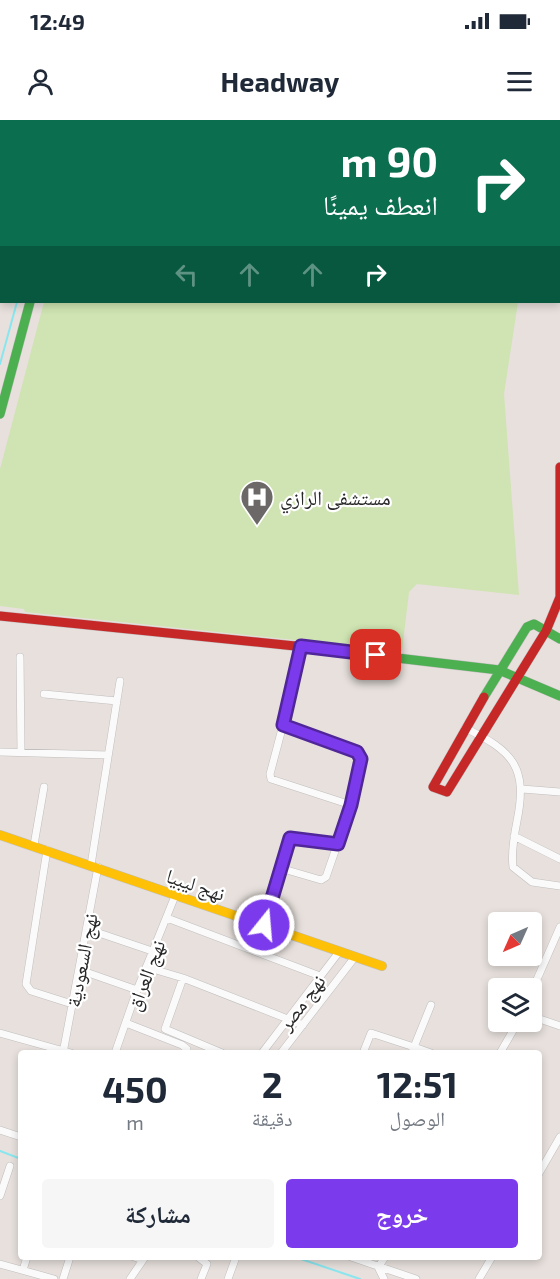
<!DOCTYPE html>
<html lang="ar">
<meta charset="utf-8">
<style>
:root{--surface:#fff;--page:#f6f6f7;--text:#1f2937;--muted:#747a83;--accent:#7c3aed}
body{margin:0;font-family:"Exo 2","Noto Naskh Arabic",sans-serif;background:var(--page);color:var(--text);direction:rtl;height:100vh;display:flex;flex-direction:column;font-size:22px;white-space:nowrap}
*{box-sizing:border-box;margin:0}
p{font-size:20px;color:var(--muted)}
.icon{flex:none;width:33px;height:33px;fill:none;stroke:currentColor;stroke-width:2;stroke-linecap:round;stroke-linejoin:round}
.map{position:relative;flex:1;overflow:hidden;direction:ltr}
.sheet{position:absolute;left:18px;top:930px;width:524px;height:210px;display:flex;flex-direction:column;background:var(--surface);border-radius:6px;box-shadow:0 3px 9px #0003;direction:rtl}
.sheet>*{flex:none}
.banner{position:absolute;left:0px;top:0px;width:561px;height:183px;box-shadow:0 3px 9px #0003;direction:rtl;background:#0b6e4f;color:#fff;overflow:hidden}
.needle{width:39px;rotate:225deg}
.buttons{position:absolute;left:488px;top:792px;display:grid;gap:12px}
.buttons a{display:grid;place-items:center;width:54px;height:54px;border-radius:6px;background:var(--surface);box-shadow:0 3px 9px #0003;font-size:30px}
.pin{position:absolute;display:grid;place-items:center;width:51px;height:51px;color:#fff;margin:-26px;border-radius:12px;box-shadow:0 3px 9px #0006}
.me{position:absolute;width:66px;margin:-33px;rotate:17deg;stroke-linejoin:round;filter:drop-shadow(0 0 4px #0008)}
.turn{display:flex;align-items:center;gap:21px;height:126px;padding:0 24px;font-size:27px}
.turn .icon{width:78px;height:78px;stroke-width:2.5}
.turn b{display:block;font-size:42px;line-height:51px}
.lanes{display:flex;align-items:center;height:57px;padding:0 24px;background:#0003;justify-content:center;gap:30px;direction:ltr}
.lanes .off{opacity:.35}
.eta{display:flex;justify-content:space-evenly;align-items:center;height:102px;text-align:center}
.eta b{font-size:36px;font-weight:700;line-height:42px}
.button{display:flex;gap:12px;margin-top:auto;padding:12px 24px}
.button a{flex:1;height:69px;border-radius:6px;background:var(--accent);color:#fff;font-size:24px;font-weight:700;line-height:69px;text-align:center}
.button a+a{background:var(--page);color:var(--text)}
.status{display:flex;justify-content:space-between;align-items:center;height:42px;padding:0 30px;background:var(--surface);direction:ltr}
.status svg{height:16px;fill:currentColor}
header{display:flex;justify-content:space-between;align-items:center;height:78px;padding:0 24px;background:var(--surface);font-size:27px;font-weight:700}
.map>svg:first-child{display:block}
</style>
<div class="status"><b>12:49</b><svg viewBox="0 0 49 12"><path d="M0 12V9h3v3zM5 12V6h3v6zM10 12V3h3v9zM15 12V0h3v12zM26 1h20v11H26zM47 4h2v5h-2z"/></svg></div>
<header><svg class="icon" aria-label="menu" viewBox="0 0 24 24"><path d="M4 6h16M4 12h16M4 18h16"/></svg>Headway<svg class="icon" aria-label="person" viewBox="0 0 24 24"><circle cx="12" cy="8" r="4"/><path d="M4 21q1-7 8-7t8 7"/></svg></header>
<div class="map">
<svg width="560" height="1159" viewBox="0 0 560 1159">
<rect width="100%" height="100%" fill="#e7e0dc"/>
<path fill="#cfe4b2" d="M112,0H560V130V2Z
M44,182H518L504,274L519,475L417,464L409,472L402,531L25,492L24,489L0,486V349Z"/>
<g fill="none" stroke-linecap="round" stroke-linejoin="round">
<path stroke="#89e6ef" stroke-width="2" d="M79,2L80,0
M0,244L17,182
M0,1031L21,1039
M295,1137L360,1159"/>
<defs>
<path id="street" d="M20,537L21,632
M44,574L117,581
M283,605L270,654L271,659L351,685
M465,608C513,631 528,647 517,701C514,716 511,732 513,747L532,762L560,766
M0,632L108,635
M522,669L560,672
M514,716L560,739
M34,725L44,667
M47,730L26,864L31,871L72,884
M91,745L120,561
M280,748L288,720L293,717L338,724
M167,798L320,856
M264,805L280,748L321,760L326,757L351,685L361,639L357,632L283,605L301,526
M87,809L152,831
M146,847L183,858L303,905
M80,850L137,870
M183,858L165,909L222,933
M531,873L560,807
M531,896L560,906
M126,903L182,925L187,929V933
M0,913L71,933
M63,933L98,747
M115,933L137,870L175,776
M262,933L339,832
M281,933L355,837
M363,933L371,913L414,927L412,933
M431,933L414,927L431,885
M500,933L518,902
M0,1010L21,1017
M538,1055L560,1017
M0,1076L10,1046
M134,1137L143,1140
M198,1137L207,1144L201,1159
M351,1137L416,1159
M0,1144L54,1159
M379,1146L385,1137
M378,1147L384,1159
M23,1150L27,1137
M63,1159L70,1137
M130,1159L145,1137
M228,1159L236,1137
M479,1159L492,1137"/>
<path id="fast" d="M0,294L30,182
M295,526L499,550L560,576
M484,577L527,507L534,504L560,519"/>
<path id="slow" d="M0,715L382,846"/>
<path id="jam" d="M90,2L91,0
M0,496L295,526
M484,577L433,667L447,672L546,511L560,477V347"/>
</defs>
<use href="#street" stroke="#c0bebe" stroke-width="8"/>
<use href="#fast" stroke="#c0bebe" stroke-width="10"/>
<use href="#slow" stroke="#c0bebe" stroke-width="10"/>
<use href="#jam" stroke="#c0bebe" stroke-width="10"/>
<use href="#street" stroke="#fbfafa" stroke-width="7"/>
<use href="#fast" stroke="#4caf50" stroke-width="9"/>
<use href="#slow" stroke="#ffc107" stroke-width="9"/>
<use href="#jam" stroke="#c62828" stroke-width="9"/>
</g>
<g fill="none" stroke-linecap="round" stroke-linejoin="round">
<defs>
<path id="route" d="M264,805L290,718L338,724L351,685L361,639L357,632L283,605L301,526L376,535"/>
</defs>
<use href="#route" stroke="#51269a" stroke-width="15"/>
<use href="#route" stroke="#7c3aed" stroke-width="10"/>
</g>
<defs>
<symbol id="hospital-pin" viewBox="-11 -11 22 30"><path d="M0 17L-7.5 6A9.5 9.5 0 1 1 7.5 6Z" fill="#6b6867" stroke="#fff"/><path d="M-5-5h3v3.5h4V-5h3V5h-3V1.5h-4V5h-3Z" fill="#fff"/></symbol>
</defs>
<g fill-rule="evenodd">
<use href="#hospital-pin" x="238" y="358" width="38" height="52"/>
</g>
<g text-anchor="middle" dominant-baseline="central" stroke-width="4.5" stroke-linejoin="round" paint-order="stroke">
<g font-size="20" fill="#282828" stroke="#fff" text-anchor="start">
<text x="280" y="377">مستشفى الرازي</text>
</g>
<g font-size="20" fill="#282828" stroke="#fff">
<text transform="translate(196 764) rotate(19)">نهج ليبيا</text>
<text transform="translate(81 840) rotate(-79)">نهج السعودية</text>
<text transform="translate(145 855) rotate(-69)">نهج العراق</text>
<text transform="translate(301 882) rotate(-53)">نهج مصر</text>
</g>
</g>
</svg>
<div class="buttons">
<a><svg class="needle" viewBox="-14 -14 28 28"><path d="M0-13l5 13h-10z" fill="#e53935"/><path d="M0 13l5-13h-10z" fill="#747a83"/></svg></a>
<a><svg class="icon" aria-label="layers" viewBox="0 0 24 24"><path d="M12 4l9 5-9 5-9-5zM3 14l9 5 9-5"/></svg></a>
</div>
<div class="pin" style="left:376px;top:535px;background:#d93025"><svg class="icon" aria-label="arrive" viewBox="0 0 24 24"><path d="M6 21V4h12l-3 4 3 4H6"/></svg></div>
<svg class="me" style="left:264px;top:805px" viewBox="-20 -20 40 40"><circle r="17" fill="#7c3aed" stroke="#fff" stroke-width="3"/><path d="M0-11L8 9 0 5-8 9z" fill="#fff"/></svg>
<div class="banner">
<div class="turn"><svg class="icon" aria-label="right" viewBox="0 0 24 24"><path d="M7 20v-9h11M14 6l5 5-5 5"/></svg><div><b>90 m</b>انعطف يمينًا</div></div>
<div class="lanes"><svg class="icon off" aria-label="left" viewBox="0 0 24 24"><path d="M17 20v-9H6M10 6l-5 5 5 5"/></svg><svg class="icon off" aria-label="ahead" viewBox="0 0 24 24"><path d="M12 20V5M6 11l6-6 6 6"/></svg><svg class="icon off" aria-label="ahead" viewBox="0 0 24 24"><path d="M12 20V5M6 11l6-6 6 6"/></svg><svg class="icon" aria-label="right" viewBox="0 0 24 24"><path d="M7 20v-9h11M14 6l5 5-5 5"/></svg></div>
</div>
<section class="sheet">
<div class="eta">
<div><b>12:51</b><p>الوصول</p></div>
<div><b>2</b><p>دقيقة</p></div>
<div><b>450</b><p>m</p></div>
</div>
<div class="button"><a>خروج</a><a>مشاركة</a></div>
</section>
</div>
